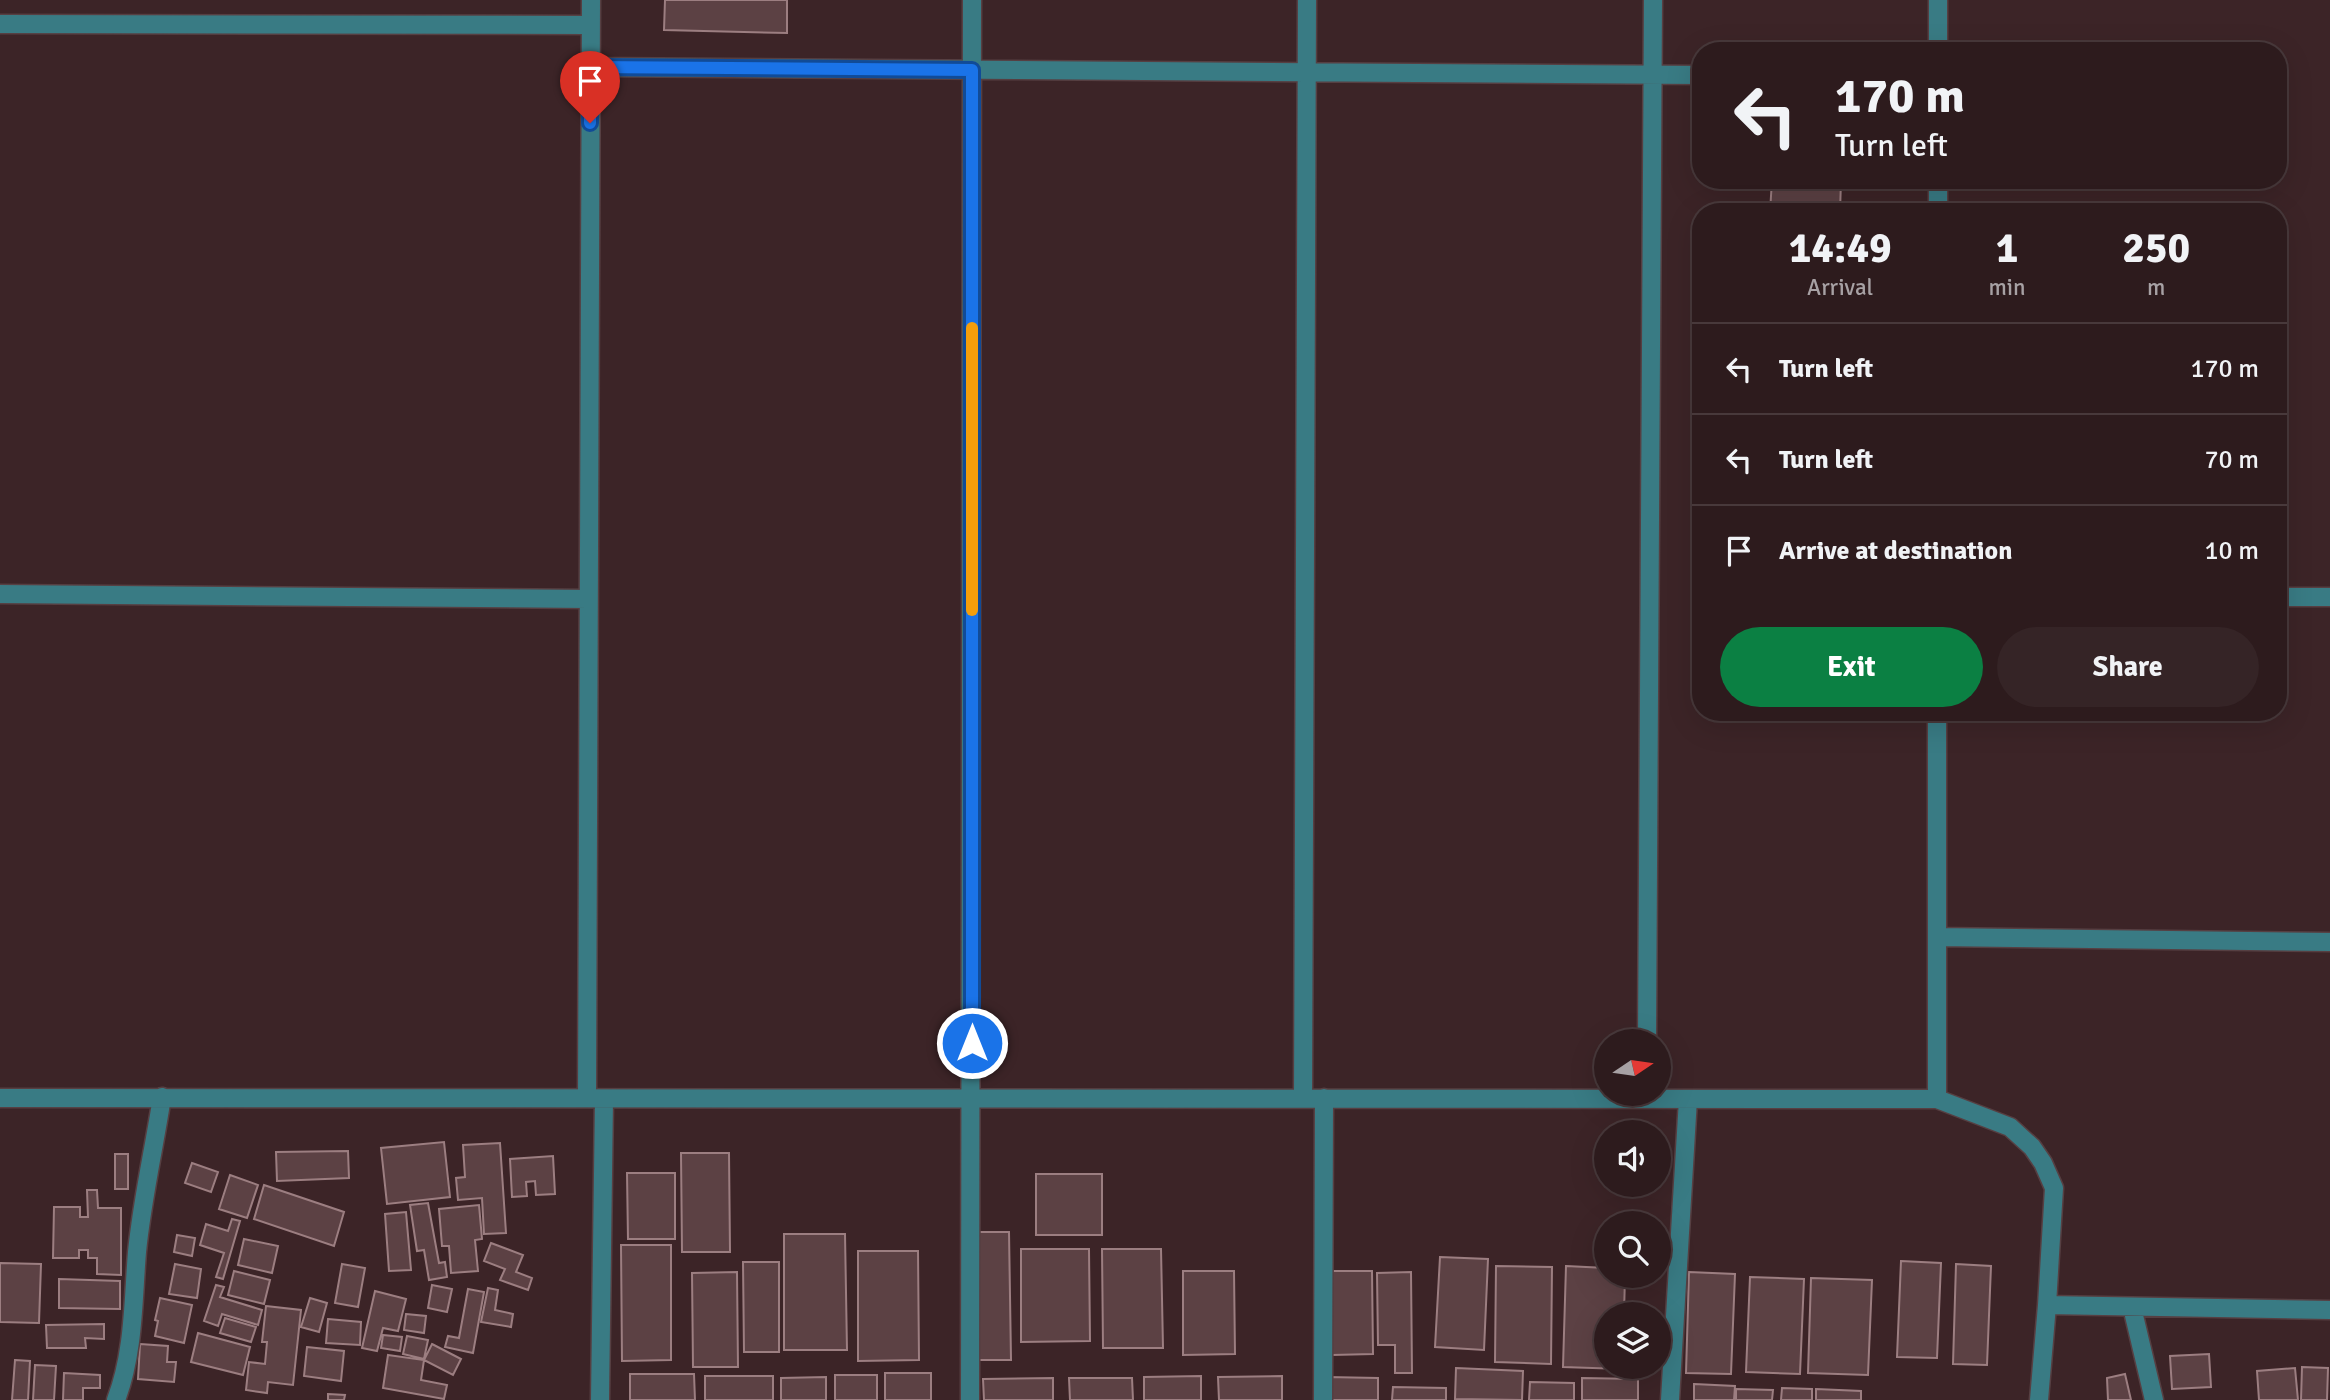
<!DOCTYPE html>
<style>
:root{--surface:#2d1b1d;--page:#352426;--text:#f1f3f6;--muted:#a7a1a4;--line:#48393b;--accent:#0b8043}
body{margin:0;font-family:Signika,sans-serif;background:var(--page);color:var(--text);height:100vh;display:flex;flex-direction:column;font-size:26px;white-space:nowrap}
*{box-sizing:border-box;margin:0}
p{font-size:23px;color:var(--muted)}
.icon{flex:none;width:38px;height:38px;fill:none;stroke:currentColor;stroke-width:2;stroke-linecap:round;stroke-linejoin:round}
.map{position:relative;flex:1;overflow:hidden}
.side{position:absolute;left:1692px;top:203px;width:595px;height:518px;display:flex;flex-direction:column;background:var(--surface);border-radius:28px;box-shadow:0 7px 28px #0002,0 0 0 2px var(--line)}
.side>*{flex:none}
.hud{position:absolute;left:1692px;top:42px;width:595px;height:147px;border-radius:28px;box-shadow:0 7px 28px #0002,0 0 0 2px var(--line);background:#2d1b1d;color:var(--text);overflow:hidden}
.needle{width:46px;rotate:77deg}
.tools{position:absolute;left:1594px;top:1029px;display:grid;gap:14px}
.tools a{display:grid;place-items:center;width:77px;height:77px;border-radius:50%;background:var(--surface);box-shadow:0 7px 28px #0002,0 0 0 2px var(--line);font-size:35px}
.pin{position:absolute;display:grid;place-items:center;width:60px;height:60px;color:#fff;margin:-72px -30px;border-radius:50% 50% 50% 0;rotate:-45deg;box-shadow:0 0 7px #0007}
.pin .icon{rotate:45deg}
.me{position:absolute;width:77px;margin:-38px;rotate:0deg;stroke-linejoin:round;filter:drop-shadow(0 0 5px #0008)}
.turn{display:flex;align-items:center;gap:24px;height:147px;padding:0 28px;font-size:32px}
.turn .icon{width:91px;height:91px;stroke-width:2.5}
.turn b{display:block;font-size:49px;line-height:60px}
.eta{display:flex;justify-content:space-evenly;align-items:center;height:119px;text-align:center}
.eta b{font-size:42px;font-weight:700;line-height:49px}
.action{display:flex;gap:14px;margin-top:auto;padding:14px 28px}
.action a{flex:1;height:80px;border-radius:42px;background:var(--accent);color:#fff;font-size:28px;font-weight:700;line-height:80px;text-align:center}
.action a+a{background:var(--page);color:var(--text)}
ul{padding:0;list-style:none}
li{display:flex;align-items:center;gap:21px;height:91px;padding:0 28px;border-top:2px solid var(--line)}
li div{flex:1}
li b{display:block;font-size:26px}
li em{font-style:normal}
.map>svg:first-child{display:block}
</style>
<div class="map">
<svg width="2330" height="1400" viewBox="0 0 2330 1400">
<rect width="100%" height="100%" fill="#3c2427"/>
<path fill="#5c4144" stroke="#9c7e81" stroke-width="2" d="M665,0H787V33L664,30Z
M1772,180H1841L1840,212H1770Z
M444,1142L450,1197L387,1204L381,1148Z
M500,1143L506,1233L484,1234L482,1198L458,1200L456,1178L465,1177L463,1145Z
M348,1151L349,1178L277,1181L276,1152Z
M681,1153H729L730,1252H682Z
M115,1154H128V1189H115Z
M553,1156L555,1194L536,1195L535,1181L526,1182L527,1196L512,1197L510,1159Z
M192,1163L218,1172L211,1192L185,1183Z
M627,1173H675V1239H628Z
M1036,1174H1102V1235H1036Z
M230,1175L258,1185L247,1218L219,1209Z
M264,1185L344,1212L334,1246L254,1219Z
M87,1190H97L98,1208H121V1275L97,1274V1258H88V1250H79V1258H53L54,1207H80V1217H88Z
M428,1203L439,1263L445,1262L447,1277L429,1280L424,1250L417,1251L410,1205Z
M479,1205L482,1239L475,1240L478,1271L451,1273L449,1246H442L439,1209Z
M406,1212L411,1270L389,1271L385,1214Z
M232,1219L240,1221L223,1279L216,1277L224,1253L200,1245L206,1224L228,1231Z
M975,1232H1009L1011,1360H977Z
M784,1234H845L847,1350H784Z
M177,1235L195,1238L192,1256L174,1252Z
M244,1239L278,1246L272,1273L238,1265Z
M491,1243L523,1255L516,1272L532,1278L528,1290L500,1280L505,1269L484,1261Z
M621,1245H671V1360L622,1361Z
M1021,1249H1089L1090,1341L1021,1342Z
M1102,1249H1161L1163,1348H1103Z
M858,1251H918L919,1360L858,1361Z
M1440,1257L1488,1259L1484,1350L1435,1347Z
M1901,1261L1941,1263L1937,1358L1897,1357Z
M743,1262H779V1352H744Z
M0,1263L41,1264L39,1323L0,1322Z
M175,1264L201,1269L197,1298L169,1294Z
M342,1264L365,1268L358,1307L335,1303Z
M1956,1264L1991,1266L1987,1365L1953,1364Z
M1496,1266L1552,1267L1551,1364L1495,1362Z
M1566,1266L1606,1268V1276H1625L1624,1314H1606V1367H1622V1369L1563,1367Z
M234,1271L270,1280L264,1304L228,1295Z
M1183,1271H1234L1235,1354L1183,1355Z
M1331,1271H1372L1373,1354L1332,1355Z
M737,1272L738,1367H693L692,1273Z
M1411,1272L1412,1373H1395V1345H1378L1377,1273Z
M1689,1272L1735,1274L1731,1374L1686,1373Z
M1750,1277L1804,1279L1800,1374L1746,1372Z
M1811,1278L1872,1280L1868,1375L1808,1373Z
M59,1279L120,1281V1309L59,1308Z
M216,1285L224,1287L220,1297L262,1310L258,1325L222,1314L218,1326L204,1321Z
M432,1285L452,1289L447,1312L428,1308Z
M488,1288L498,1290L495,1310L513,1314L511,1327L481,1322Z
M468,1289L484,1292L473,1353L445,1347L448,1336L459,1338Z
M375,1291L406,1299L398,1331L383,1328L377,1351L362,1348Z
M160,1298L192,1305L184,1343L155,1336L158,1321L155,1320Z
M310,1298L327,1303L319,1332L301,1327Z
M266,1306L301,1310L293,1385L268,1382L267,1393L246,1390L249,1362L265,1364L267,1342H262Z
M406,1314L426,1316L424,1333L404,1330Z
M225,1318L256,1327L251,1342L220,1333Z
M328,1319L361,1322L360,1345L326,1343Z
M104,1324V1339L85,1338L86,1348H47L46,1325Z
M198,1333L250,1347L243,1375L191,1362Z
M383,1335L402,1337L400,1351L381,1348Z
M407,1336L428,1340L424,1359L403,1354Z
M140,1344L168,1346L167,1362H176L174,1382L138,1379Z
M432,1344L461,1359L453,1375L424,1360Z
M307,1347L344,1351L341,1381L304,1376Z
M2209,1354L2211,1387L2172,1389L2170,1356Z
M388,1355L424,1360L421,1380L447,1385L444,1399L383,1388Z
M15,1360L30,1361L28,1400H12Z
M35,1365L56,1366L54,1400H33Z
M2302,1367L2328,1368L2327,1400H2301Z
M1456,1368L1523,1371L1522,1400L1455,1399Z
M2295,1368L2298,1400H2259L2257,1371Z
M64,1373L100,1375V1388H83V1400H63Z
M885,1373H931V1400H885Z
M630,1374H694L695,1400H630Z
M2125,1374L2131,1400H2108L2107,1378Z
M835,1375H877V1400H835Z
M705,1376H773V1400H705Z
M1201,1376V1400H1144V1377Z
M1282,1376V1400H1219L1218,1377Z
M826,1377V1400H781V1378Z
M1327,1377L1378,1378V1400H1327Z
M1053,1378V1400H984L983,1379Z
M1069,1378H1132L1133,1400H1070Z
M1582,1378L1638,1379V1400H1582Z
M1530,1382L1574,1383V1400H1529Z
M1694,1384L1735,1386L1734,1400H1694Z
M1393,1387L1446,1388V1400H1392Z
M1782,1388L1812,1389V1400H1781Z
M1736,1389L1773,1390L1772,1400H1736Z
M1816,1389L1861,1391V1400H1816Z
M328,1394L345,1395L344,1400H328Z"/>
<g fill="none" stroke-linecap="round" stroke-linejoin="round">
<defs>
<path id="minor" d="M0,24L590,25
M1938,51V0
M590,67L1701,75
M1938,212V180
M0,594L588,599
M2278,597H2330
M1937,937L2330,942
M1647,1041L1653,0
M0,1098L1937,1099L2010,1127L2032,1147L2043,1163L2054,1188L2047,1305L2330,1310
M587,1098L591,0
M1303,1098L1307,0
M1937,1099V712
M2132,1307L2154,1400
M116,1400C134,1353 133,1301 137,1252C142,1200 154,1149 162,1097
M600,1400L604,1099
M970,1400L972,0
M1323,1400L1324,1098
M1670,1400L1688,1099
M2039,1400L2047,1305"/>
</defs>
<use href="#minor" stroke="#563f42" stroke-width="21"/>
<use href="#minor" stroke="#397b84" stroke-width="18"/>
</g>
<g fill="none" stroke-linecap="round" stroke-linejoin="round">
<defs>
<path id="route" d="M590,123V67L972,70V1043"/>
</defs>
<use href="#route" stroke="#114b97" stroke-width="18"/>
<use href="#route" stroke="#1a73e8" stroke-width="12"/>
<path stroke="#f59e0b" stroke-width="12" d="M972,328V610"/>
</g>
</svg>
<div class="tools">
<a><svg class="needle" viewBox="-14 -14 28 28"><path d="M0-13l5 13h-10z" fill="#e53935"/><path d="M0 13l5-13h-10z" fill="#a7a1a4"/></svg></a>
<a><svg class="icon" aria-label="sound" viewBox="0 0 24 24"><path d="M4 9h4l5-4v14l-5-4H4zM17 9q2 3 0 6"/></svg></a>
<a><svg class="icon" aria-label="search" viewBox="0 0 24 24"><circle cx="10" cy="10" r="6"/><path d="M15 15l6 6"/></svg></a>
<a><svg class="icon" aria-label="layers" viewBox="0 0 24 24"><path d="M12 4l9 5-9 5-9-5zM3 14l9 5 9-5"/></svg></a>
</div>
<div class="pin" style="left:590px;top:123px;background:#d93025"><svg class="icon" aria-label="arrive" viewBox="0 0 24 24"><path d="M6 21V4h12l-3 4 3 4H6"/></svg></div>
<svg class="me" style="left:972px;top:1043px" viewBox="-20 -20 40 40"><circle r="17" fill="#1a73e8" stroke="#fff" stroke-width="3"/><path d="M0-11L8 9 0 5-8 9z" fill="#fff"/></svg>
<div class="hud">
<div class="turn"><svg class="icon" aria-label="left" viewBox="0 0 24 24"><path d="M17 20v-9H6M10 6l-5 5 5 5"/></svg><div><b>170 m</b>Turn left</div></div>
</div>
<section class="side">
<div class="eta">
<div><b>14:49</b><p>Arrival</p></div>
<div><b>1</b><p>min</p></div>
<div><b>250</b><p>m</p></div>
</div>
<ul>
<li><svg class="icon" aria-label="left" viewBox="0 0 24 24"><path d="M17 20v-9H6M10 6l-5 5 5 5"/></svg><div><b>Turn left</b></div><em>170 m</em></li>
<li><svg class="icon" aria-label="left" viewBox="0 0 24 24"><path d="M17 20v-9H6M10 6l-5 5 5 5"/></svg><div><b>Turn left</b></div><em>70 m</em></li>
<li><svg class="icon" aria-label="arrive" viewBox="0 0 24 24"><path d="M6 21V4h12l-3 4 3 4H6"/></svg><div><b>Arrive at destination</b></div><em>10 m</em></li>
</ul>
<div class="action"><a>Exit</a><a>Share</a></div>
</section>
</div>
